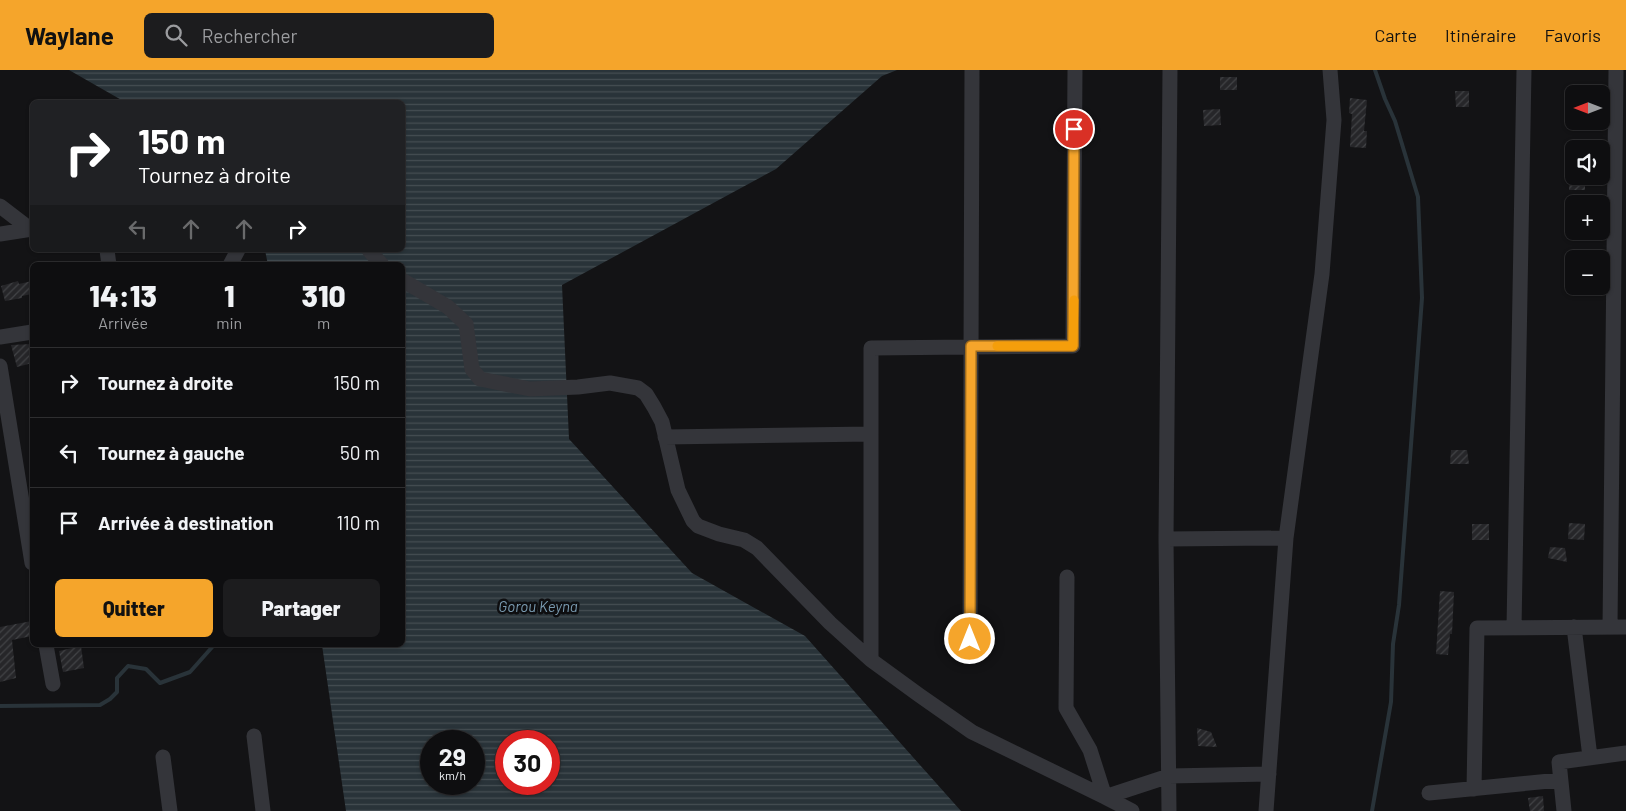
<!DOCTYPE html>
<html lang="fr">
<meta charset="utf-8">
<style>
:root{--surface:#0e0e10;--page:#1c1c1e;--text:#f1f3f6;--muted:#9b9c9f;--line:#2e2e30;--accent:#f5a52b}
body{margin:0;font-family:Barlow,sans-serif;background:var(--page);color:var(--text);height:100vh;display:flex;flex-direction:column;font-size:19px;white-space:nowrap}
*{box-sizing:border-box;margin:0}
p{font-size:16px;color:var(--muted)}
.icon{flex:none;width:28px;height:28px;fill:none;stroke:currentColor;stroke-width:2;stroke-linecap:round;stroke-linejoin:round}
.map{position:relative;flex:1;overflow:hidden}
.sheet{position:absolute;left:30px;top:192px;width:375px;height:385px;display:flex;flex-direction:column;background:var(--surface);border-radius:8px;box-shadow:0 1px 4px #0004,0 0 0 1px var(--line)}
.sheet>*{flex:none}
.banner{position:absolute;left:30px;top:30px;width:375px;height:152px;border-radius:8px;box-shadow:0 1px 4px #0004,0 0 0 1px var(--line);background:#202124;color:#fff;overflow:hidden}
.needle{width:32px;rotate:270deg}
.tools{position:absolute;left:1565px;top:15px;display:grid;gap:10px}
.tools a{display:grid;place-items:center;width:45px;height:45px;border-radius:8px;background:var(--surface);box-shadow:0 1px 4px #0004,0 0 0 1px var(--line);font-size:25px}
.speed{position:absolute;left:420px;top:660px;display:flex;gap:10px;font-size:25px;font-weight:700;text-align:center}
.speed>*{display:grid;place-content:center;width:65px;height:65px;border-radius:50%;background:var(--surface);box-shadow:0 1px 4px #0004,0 0 0 1px var(--line);line-height:1}
.speed small{font-size:12px;font-weight:400}
.speed .limit{border:8px solid #d22;background:#fff;color:#111}
.pin{position:absolute;display:grid;place-items:center;width:42px;height:42px;color:#fff;margin:-21px;border:2px solid #fff;border-radius:50%;box-shadow:0 1px 5px #0007}
.me{position:absolute;width:55px;margin:-28px;rotate:0deg;stroke-linejoin:round;filter:drop-shadow(0 0 4px #0008)}
.turn{display:flex;align-items:center;gap:18px;height:105px;padding:0 25px;font-size:22px}
.turn .icon{width:65px;height:65px;stroke-width:2.5}
.turn b{display:block;font-size:35px;line-height:42px}
.lanes{display:flex;align-items:center;height:48px;padding:0 25px;background:#0003;justify-content:center;gap:25px;direction:ltr}
.lanes .off{opacity:.35}
.eta{display:flex;justify-content:space-evenly;align-items:center;height:85px;text-align:center}
.eta b{font-size:30px;font-weight:800;line-height:35px}
.primary-button{display:flex;gap:10px;margin-top:auto;padding:10px 25px}
.primary-button a{flex:1;height:58px;border-radius:8px;background:var(--accent);color:#111;font-size:20px;font-weight:800;line-height:58px;text-align:center}
.primary-button a+a{background:var(--page);color:var(--text)}
ul{padding:0;list-style:none}
li{display:flex;align-items:center;gap:15px;height:70px;padding:0 25px;border-top:1px solid var(--line)}
li div{flex:1}
li b{display:block;font-size:19px}
li em{font-style:normal}
header{display:flex;align-items:center;gap:30px;box-sizing:border-box;height:70px;padding:0 25px;background:var(--accent);color:#111}
header strong{font-size:24px}
nav{display:flex;gap:28px;margin-inline-start:auto;font-size:18px}
.search{width:350px;height:45px;background:var(--page);display:flex;align-items:center;gap:12px;box-sizing:border-box;padding:0 18px;border-radius:8px;color:var(--muted);font-size:19px}
.map>svg:first-child{display:block}
</style>
<header>
<strong>Waylane</strong>
<div class="search"><svg class="icon" aria-label="search" viewBox="0 0 24 24"><circle cx="10" cy="10" r="6"/><path d="M15 15l6 6"/></svg>Rechercher</div>
<nav><a>Carte</a><a>Itinéraire</a><a>Favoris</a></nav>
</header>
<div class="map">
<svg width="1626" height="741" viewBox="0 0 1626 741">
<defs>
<pattern id="water-rules" width="6" height="5" patternUnits="userSpaceOnUse" patternTransform="scale(1.25)"><rect width="6" height="5" fill="#293339"/><path d="M0 2.5h6" fill="none" stroke="#454e53"/></pattern>
<pattern id="building-hatch" width="6" height="6" patternUnits="userSpaceOnUse" patternTransform="scale(1.25)"><rect width="6" height="6" fill="#262629"/><path d="M-1 1l2-2M0 6l6-6M5 7l2-2" fill="none" stroke="#424346"/></pattern>
</defs>
<rect width="100%" height="100%" fill="#131315"/>
<path fill="url(#water-rules)" fill-rule="evenodd" d="M69,0H897L882,6L776,99L562,215L569,369L692,503L805,566L961,741H346L322,575H402V195H268L265,180H402V32H314V30L289,32H125ZM431,671H474V714H431ZM506,671H549V714H506Z"/>
<g fill="none" stroke-linecap="round" stroke-linejoin="round">
<path stroke="#293339" stroke-width="4" d="M0,636L100,635L110,629L117,622V608L128,596L146,599L160,613L190,602L214,575
M1372,741L1391,632L1393,574L1399,535L1422,228L1418,127L1395,51L1385,29L1375,0"/>
</g>
<path fill="url(#building-hatch)" d="M1220,7H1237V20H1220Z
M1455,21H1469V37H1456Z
M1350,28L1367,30L1364,61H1367L1366,78L1350,77L1352,44L1349,43Z
M1220,39L1221,55L1204,56L1203,40Z
M1570,106H1585V120H1569Z
M18,211L19,214L32,211V224L22,226V228L5,231L1,216Z
M32,274V293L17,297L11,275Z
M1451,380H1467L1469,394H1450Z
M1569,453L1585,454L1584,470L1568,469Z
M1472,454H1489V470H1472Z
M1550,477L1565,478L1567,492L1548,488Z
M1440,521L1454,522L1452,564H1450L1448,585L1436,584Z
M32,551V566L12,570L16,608L0,612V557Z
M81,576L84,598L63,602L59,581Z
M1197,658L1211,662L1217,677L1198,676Z
M1543,726L1544,741H1530L1528,728Z"/>
<g fill="none" stroke-linecap="round" stroke-linejoin="round">
<path stroke="#34353a" stroke-width="15" d="M0,136L30,159
M0,164L32,159
M107,180L109,195
M369,180L382,195
M230,195L238,180
M402,210L448,237L466,254L472,299L480,309L530,319L578,317L610,313L638,318L646,324L654,337L662,352L678,420L693,451L698,456L719,464L744,470L757,478L830,553L871,590L919,625L972,662L1105,727L1169,706L1269,704
M0,267L32,262
M0,296L32,493
M665,367L871,364
M1166,469L1286,468
M1067,507L1066,638L1090,680L1105,727L1132,741
M1574,557L1590,687
M1610,557L1616,0
M1514,558L1524,0
M970,569L972,0
M46,575L53,614
M871,590V278L1073,276L1075,0
M254,666L263,741
M163,687L170,741
M1474,719L1477,558L1626,557
M1429,723L1560,710
M1169,741L1166,469L1170,0
M1266,741L1286,468L1322,204L1334,50L1330,0
M1564,741L1559,692L1626,683"/>
</g>
<g fill="none" stroke-linecap="round" stroke-linejoin="round">
<defs>
<path id="route" d="M970,569L971,276H1073L1074,59"/>
</defs>
<use href="#route" stroke="#9f6b1c" stroke-width="12"/>
<use href="#route" stroke="#f5a52b" stroke-width="9"/>
<path stroke="#f59e0b" stroke-width="9" d="M997,276H1073L1074,230"/>
</g>
<g text-anchor="middle" dominant-baseline="central" stroke-width="5" stroke-linejoin="round" paint-order="stroke">
<g font-size="15" font-style="italic" fill="#7a9bb1" stroke="#0e0e10">
<text x="538" y="536">Gorou Keyna</text>
</g>
</g>
</svg>
<div class="tools">
<a><svg class="needle" viewBox="-14 -14 28 28"><path d="M0-13l5 13h-10z" fill="#e53935"/><path d="M0 13l5-13h-10z" fill="#9b9c9f"/></svg></a>
<a><svg class="icon" aria-label="sound" viewBox="0 0 24 24"><path d="M4 9h4l5-4v14l-5-4H4zM17 9q2 3 0 6"/></svg></a>
<a>+</a>
<a>−</a>
</div>
<div class="speed"><div>29<small>km/h</small></div><div class="limit">30</div></div>
<div class="pin" style="left:1074px;top:59px;background:#d93025"><svg class="icon" aria-label="arrive" viewBox="0 0 24 24"><path d="M6 21V4h12l-3 4 3 4H6"/></svg></div>
<svg class="me" style="left:970px;top:569px" viewBox="-20 -20 40 40"><circle r="17" fill="#f5a52b" stroke="#fff" stroke-width="3"/><path d="M0-11L8 9 0 5-8 9z" fill="#fff"/></svg>
<div class="banner">
<div class="turn"><svg class="icon" aria-label="right" viewBox="0 0 24 24"><path d="M7 20v-9h11M14 6l5 5-5 5"/></svg><div><b>150 m</b>Tournez à droite</div></div>
<div class="lanes"><svg class="icon off" aria-label="left" viewBox="0 0 24 24"><path d="M17 20v-9H6M10 6l-5 5 5 5"/></svg><svg class="icon off" aria-label="ahead" viewBox="0 0 24 24"><path d="M12 20V5M6 11l6-6 6 6"/></svg><svg class="icon off" aria-label="ahead" viewBox="0 0 24 24"><path d="M12 20V5M6 11l6-6 6 6"/></svg><svg class="icon" aria-label="right" viewBox="0 0 24 24"><path d="M7 20v-9h11M14 6l5 5-5 5"/></svg></div>
</div>
<section class="sheet">
<div class="eta">
<div><b>14:13</b><p>Arrivée</p></div>
<div><b>1</b><p>min</p></div>
<div><b>310</b><p>m</p></div>
</div>
<ul>
<li><svg class="icon" aria-label="right" viewBox="0 0 24 24"><path d="M7 20v-9h11M14 6l5 5-5 5"/></svg><div><b>Tournez à droite</b></div><em>150 m</em></li>
<li><svg class="icon" aria-label="left" viewBox="0 0 24 24"><path d="M17 20v-9H6M10 6l-5 5 5 5"/></svg><div><b>Tournez à gauche</b></div><em>50 m</em></li>
<li><svg class="icon" aria-label="arrive" viewBox="0 0 24 24"><path d="M6 21V4h12l-3 4 3 4H6"/></svg><div><b>Arrivée à destination</b></div><em>110 m</em></li>
</ul>
<div class="primary-button"><a>Quitter</a><a>Partager</a></div>
</section>
</div>
